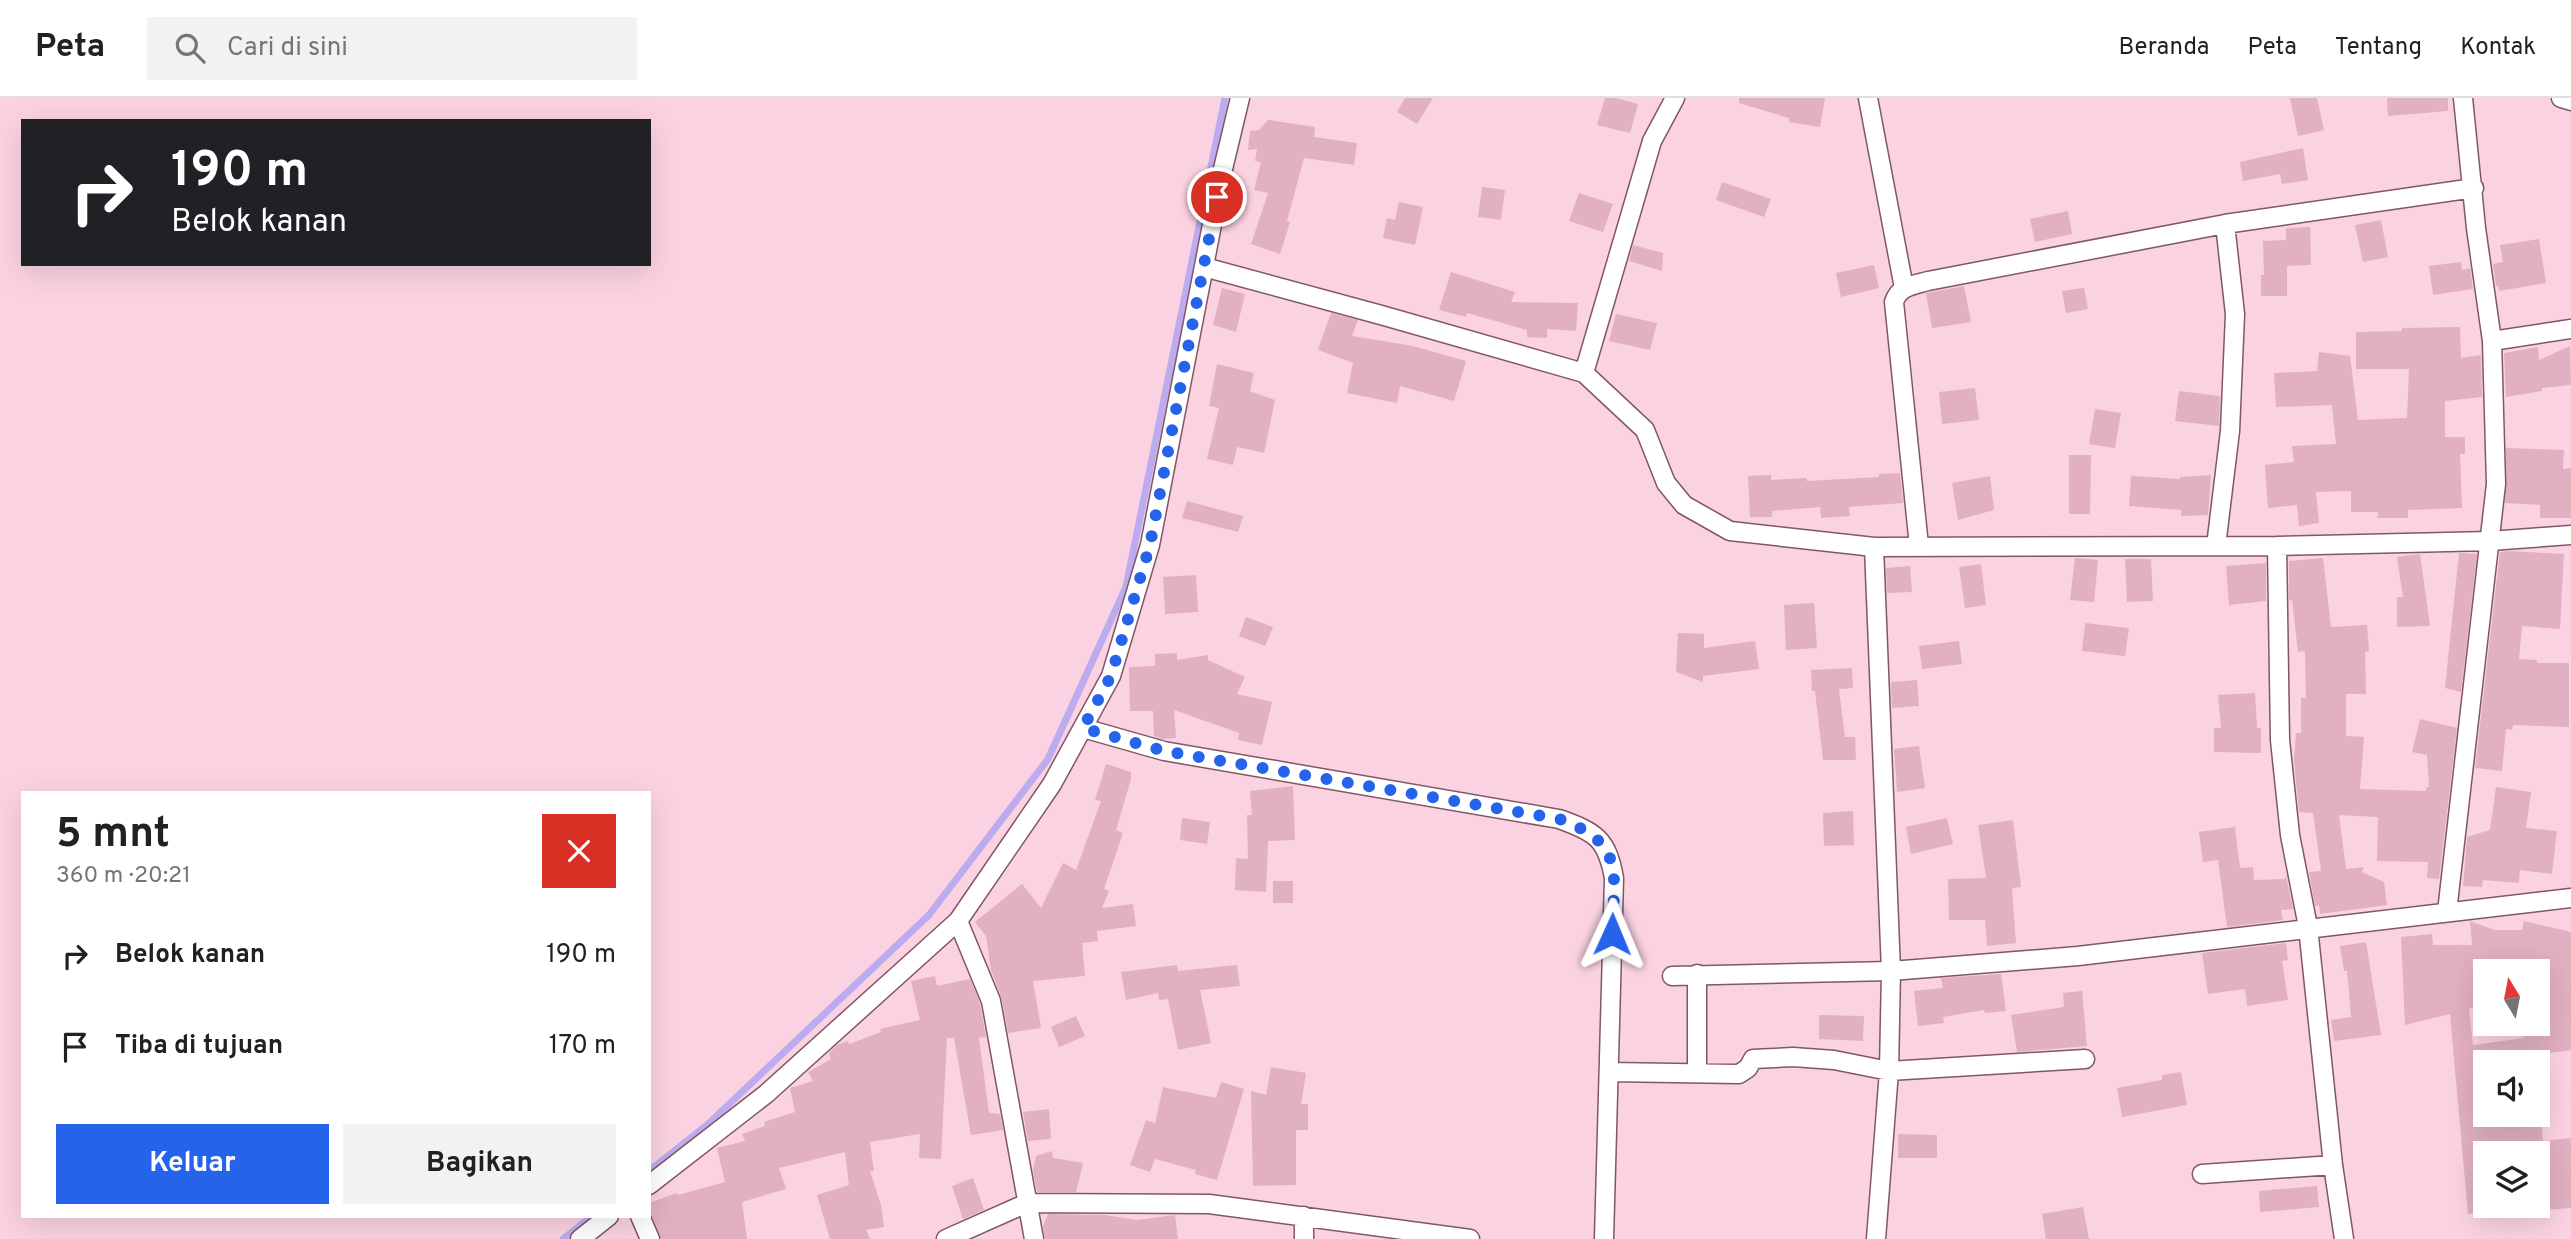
<!DOCTYPE html>
<html lang="id">
<meta charset="utf-8">
<style>
:root{--surface:#fff;--page:#f2f2f2;--text:#202124;--muted:#757577;--line:#e0e0e0;--accent:#2563eb}
body{margin:0;font-family:Overpass,sans-serif;background:var(--page);color:var(--text);height:100vh;display:flex;flex-direction:column;font-size:26px;white-space:nowrap}
*{box-sizing:border-box;margin:0}
p{font-size:23px;color:var(--muted)}
.icon{flex:none;width:38px;height:38px;fill:none;stroke:currentColor;stroke-width:2;stroke-linecap:round;stroke-linejoin:round}
.map{position:relative;flex:1;overflow:hidden}
.side{position:absolute;left:21px;top:693px;width:630px;height:427px;display:flex;flex-direction:column;background:var(--surface);border-radius:0px;box-shadow:0 7px 28px #0002}
.side>*{flex:none}
.hud{position:absolute;left:21px;top:21px;width:630px;height:147px;border-radius:0px;box-shadow:0 7px 28px #0002;background:#202124;color:#fff;overflow:hidden}
.needle{width:46px;rotate:350deg}
.controls{position:absolute;left:2473px;top:861px;display:grid;gap:14px}
.controls a{display:grid;place-items:center;width:77px;height:77px;border-radius:0px;background:var(--surface);box-shadow:0 7px 28px #0002;font-size:35px}
.pin{position:absolute;display:grid;place-items:center;width:60px;height:60px;color:#fff;margin:-30px;border:4px solid #fff;border-radius:50%;box-shadow:0 2px 7px #0007}
.me{position:absolute;width:77px;margin:-38px;rotate:1deg;stroke-linejoin:round;filter:drop-shadow(0 0 5px #0008)}
.turn{display:flex;align-items:center;gap:24px;height:147px;padding:0 35px;font-size:32px}
.turn .icon{width:91px;height:91px;stroke-width:2.5}
.turn b{display:block;font-size:49px;line-height:60px}
.round{display:grid;place-items:center;flex:none;width:74px;height:74px;border-radius:0px;background:var(--page)}
.summary{display:flex;align-items:center;justify-content:space-between;height:119px;padding:0 35px}
h1{font-size:42px;font-weight:700;line-height:52px}
.primary-button{display:flex;gap:14px;margin-top:auto;padding:14px 35px}
.primary-button a{flex:1;height:80px;border-radius:0px;background:var(--accent);color:#fff;font-size:28px;font-weight:700;line-height:80px;text-align:center}
.primary-button a+a{background:var(--page);color:var(--text)}
ul{padding:0;list-style:none}
li{display:flex;align-items:center;gap:21px;height:91px;padding:0 35px}
li div{flex:1}
li b{display:block;font-size:26px}
li em{font-style:normal}
header{display:flex;align-items:center;gap:42px;box-sizing:border-box;height:98px;padding:0 35px;background:var(--surface);border-bottom:2px solid var(--line)}
header strong{font-size:33px}
nav{display:flex;gap:38px;margin-inline-start:auto;font-size:24px}
.search{width:490px;height:63px;background:var(--page);display:flex;align-items:center;gap:18px;box-sizing:border-box;padding:0 24px;border-radius:0px;color:var(--muted);font-size:26px}
.map>svg:first-child{display:block}
</style>
<header>
<strong>Peta</strong>
<div class="search"><svg class="icon" aria-label="search" viewBox="0 0 24 24"><circle cx="10" cy="10" r="6"/><path d="M15 15l6 6"/></svg>Cari di sini</div>
<nav><a>Beranda</a><a>Peta</a><a>Tentang</a><a>Kontak</a></nav>
</header>
<div class="map">
<svg width="2571" height="1141" viewBox="0 0 2571 1141">
<rect width="100%" height="100%" fill="#fbd2e1"/>
<g fill="none" stroke-linecap="round" stroke-linejoin="round">
<path stroke="#bcacef" stroke-width="7" d="M649,1073L707,1027L929,817L1048,661L1126,489L1225,0
M563,1141L592,1118"/>
</g>
<path fill="#e1b0c1" fill-rule="evenodd" d="M1405,0H1433L1417,26L1397,14Z
M1605,0H1615L1638,6L1630,35L1597,27Z
M1739,0H1825L1820,29L1789,24V20L1739,5Z
M2290,0H2317L2324,32L2298,38Z
M2387,0H2448V13L2388,18Z
M1268,22L1315,29L1314,39L1357,45L1354,67L1304,60L1287,123L1290,124L1280,156L1251,146L1268,95L1254,92L1261,64L1255,63L1257,51L1248,52L1250,33L1259,32Z
M2303,50L2308,82L2282,86L2280,76L2243,83L2240,64Z
M1722,84L1771,101L1764,119L1716,102Z
M1482,89L1505,92L1501,122L1478,119Z
M1579,95L1613,106L1603,134L1569,123Z
M1399,104L1423,109L1415,147L1383,140L1387,120L1395,122Z
M2068,113L2072,136L2035,144L2030,121Z
M2381,122L2388,159L2363,164L2355,127Z
M2310,129L2311,167L2287,168V198H2261V177H2264L2263,143L2286,142V130Z
M2539,141L2546,185L2499,193L2498,188H2496L2493,166L2503,164L2500,147Z
M1633,147L1663,155L1662,173L1629,163Z
M2461,164L2462,172L2470,170L2473,191L2433,197L2429,168Z
M1874,167L1879,190L1841,199L1836,175Z
M1451,174L1515,194L1511,204L1578,205L1576,233L1547,231V240L1527,239V232L1467,215L1466,219L1439,212Z
M1964,188L1971,224L1932,230L1926,195Z
M1222,190L1245,196L1236,234L1213,227Z
M2084,190L2088,211L2066,215L2062,193Z
M1331,215L1358,222L1352,238L1413,248L1466,263L1454,303L1400,288L1397,305L1347,295L1353,265L1318,252Z
M1616,216L1657,225L1650,252L1609,243Z
M2460,229L2461,260L2481,257L2482,299L2445,303V339H2465V356H2460L2462,410L2408,412V420H2377L2378,414H2351V393L2316,394L2319,425L2299,428L2297,407L2268,410L2265,367L2294,364L2292,348L2336,346L2332,307L2276,309L2274,275L2317,273L2319,254L2350,258L2358,322L2407,320L2409,271H2356V234L2402,233V230Z
M2570,248L2571,287L2542,290V293L2506,299L2504,255L2538,249L2539,262Z
M1217,266L1254,275L1250,293L1275,302L1264,355L1237,349L1233,367L1207,361L1219,310L1209,308Z
M1975,290L1979,322L1942,326L1939,294Z
M2179,293L2220,298L2219,328L2175,323Z
M2095,311L2121,315L2115,350L2089,346Z
M2506,350L2564,352L2563,371L2571,370V420H2540V407L2505,405Z
M2069,357H2091L2090,416H2069Z
M1900,375L1903,405L1849,409L1850,418L1821,420L1820,409L1772,413V419H1750L1748,378L1771,377V382L1807,380V383L1879,379V376Z
M2211,377L2208,417L2181,418V412L2129,408L2131,378L2180,381V379Z
M1990,378L1994,412L1958,422L1952,385Z
M1187,403L1243,418L1238,434L1182,420Z
M2508,453L2564,456L2560,531L2522,528L2519,561L2537,562V565H2569V629L2513,627L2512,632L2506,631L2502,673L2475,670L2500,454Z
M2459,455L2477,456L2461,594L2445,590Z
M2420,456L2430,528L2397,529V499H2403L2397,459Z
M2075,460L2098,462L2094,504L2070,502Z
M2323,460L2331,529L2367,527L2369,553L2365,554L2366,596H2346V638L2364,639L2360,691L2426,693V689H2429L2427,657L2412,654L2420,621L2457,630L2439,781L2427,780L2428,764L2377,763L2378,719L2339,717L2346,771L2364,769L2362,774L2384,784L2387,807L2320,816L2319,807L2315,808L2309,774L2321,773L2313,715L2299,714L2294,663L2296,635H2301V600H2306L2305,553L2298,554L2292,502L2289,503V463Z
M2125,461H2151L2153,503L2127,504Z
M2266,465V503L2229,507L2226,468Z
M1981,466L1986,507L1965,510L1959,469Z
M1910,468L1912,494L1887,495L1886,470Z
M1196,477L1198,514L1165,516L1163,479Z
M1814,505L1817,550L1786,552L1784,507Z
M1246,519L1273,529L1265,548L1239,538Z
M2085,525L2129,530L2125,558L2082,553Z
M1678,535L1704,536V550L1755,543L1759,571L1703,578V584L1676,574Z
M1959,543L1962,566L1922,571L1919,548Z
M1177,555V562L1208,557V562L1245,579L1237,596L1272,604L1262,647L1238,642L1239,635L1174,612L1176,640L1162,641L1154,638L1153,613H1130L1129,569L1155,568V556Z
M1852,570L1853,590L1839,591L1845,639H1855L1856,662H1823L1815,593H1812L1811,572Z
M1917,582L1919,608L1892,610L1891,584Z
M2255,595L2257,630H2261V655L2214,654V630H2221L2218,597Z
M1919,648L1925,690L1897,694L1894,651Z
M1106,666L1131,674V681L1116,732L1123,735L1104,791L1109,793L1102,810L1133,806L1136,828L1097,833L1098,843L1082,845L1085,878L1033,883L1041,930L1008,935L1002,901L991,872L986,838L975,824L1022,786L1041,810L1063,765L1076,772L1101,703L1095,702Z
M1293,688L1295,742L1268,743L1266,794L1235,792L1236,760L1248,761L1247,717H1252L1250,693Z
M2496,689L2531,694L2526,730L2557,733L2552,776L2520,772L2519,785L2483,782L2482,789L2463,788L2467,739L2490,732Z
M1853,713L1854,747L1824,748L1823,715Z
M1182,720L1210,724L1207,746L1180,742Z
M1947,720L1953,746L1911,756L1906,729Z
M2013,722L2021,789L2012,790L2016,845L1987,848L1985,822H1949L1948,781L1986,780L1978,727Z
M2235,729L2240,770L2253,769L2254,782L2285,781L2286,777L2293,811L2281,812L2283,822L2227,829L2218,762L2203,764L2199,734Z
M1273,783H1293V805H1273Z
M2470,823L2494,832H2522L2524,823L2571,834V952L2530,958L2531,964H2481L2485,1017H2541L2543,1043L2571,1040V1110L2544,1112L2539,1055H2485V1114L2468,1116L2450,916L2405,927L2401,839L2432,836L2433,847H2472ZM2482,873H2538V926H2522L2524,940L2473,947L2469,910L2485,909Z
M2366,844L2381,937L2334,943L2331,922L2351,919L2347,873H2344L2340,848Z
M2286,845L2288,862L2282,863L2288,902L2247,908L2245,891L2208,896L2202,855Z
M1177,867L1178,873L1237,867L1240,888L1200,892L1211,945L1178,952L1168,901L1159,902L1158,895L1126,902L1121,874Z
M2001,876L2006,913L1985,915L1984,912L1943,919L1944,925L1918,928L1914,893L1943,890L1941,880Z
M935,878L937,888L970,881L980,906L986,939L979,940L989,1015L1000,1016L1003,1032L971,1037L954,940H947L941,1061L919,1060L920,1036L870,1044L874,1073H870L881,1107L884,1129L866,1132L870,1141H830L817,1097L849,1087L845,1054L779,1070L786,1091L742,1104L747,1141H661L649,1112V1105L677,1095L678,1097L725,1084L717,1050L745,1043L742,1036L765,1028L764,1024L795,1014L790,990L813,983L808,974L831,961L829,955L837,947L848,943L849,946L881,934L880,931L920,922L911,883Z
M2082,893L2087,948L2017,954L2011,917L2064,909L2063,895Z
M1819,917L1864,918L1863,943L1819,941Z
M1076,918L1085,938L1059,949L1051,929Z
M1271,969L1306,975L1301,1006H1308V1032H1296V1087L1253,1088L1251,993L1266,997Z
M2181,974L2187,1007L2122,1019L2117,990L2162,982V977Z
M1221,984L1244,991L1217,1082L1195,1076L1196,1072L1155,1061L1150,1074L1130,1067L1146,1022L1155,1025L1163,989L1216,1000Z
M1049,1011L1051,1041L1028,1043L1023,1014Z
M1898,1036L1937,1037V1060H1898Z
M1052,1053L1053,1060L1083,1065L1076,1094H1037L1033,1072L1036,1058Z
M973,1080L984,1112L963,1121L952,1088Z
M2317,1088L2319,1109L2260,1114L2259,1093Z
M2083,1109L2089,1141H2046L2042,1116Z
M1048,1116L1105,1117L1137,1122L1175,1117L1178,1141H1045L1043,1128Z"/>
<g fill="none" stroke-linecap="round" stroke-linejoin="round">
<defs>
<path id="minor" d="M1868,0L1904,190
M2561,0L2571,3
M1204,169L1381,217L1584,275L1645,332L1666,385L1684,407L1730,433L1874,449L2277,448L2490,443L2571,437
M2492,243L2571,231
M1584,275L1652,43L1675,0
M1919,448L1894,204C1899,188 1914,187 1928,183L2225,126
M2216,448L2230,333L2235,216L2225,126L2474,90
M2277,448L2280,642L2290,737L2308,829L2333,1067L2344,1141
M1874,449L1891,873L1889,973L1876,1141
M1083,630L1164,653L1559,721C1596,734 1607,741 1614,780L1604,1141
M2447,814L2496,386L2492,243L2476,130L2463,0
M958,823L991,903L1034,1141
M1697,876V974
M1672,878L1891,873L2078,858L2571,800
M1609,974L1739,976L1748,970L1753,961L1793,959L1834,962L1889,973L2085,961
M2202,1076L2333,1067
M649,1087L766,996L958,823L1052,686L1111,578L1150,447L1222,75L1240,0
M640,1118L650,1141
M580,1141L609,1118
M946,1141L1027,1105L1209,1106L1470,1141
M1304,1141V1118"/>
</defs>
<use href="#minor" stroke="#815666" stroke-width="21"/>
<use href="#minor" stroke="#fff" stroke-width="18"/>
</g>
<g fill="none" stroke-linecap="round" stroke-linejoin="round">
<path stroke="#2563eb" stroke-width="12" stroke-dasharray="0 21.6" d="M1217,99L1150,447L1111,578L1083,630L1164,653L1559,721C1626,745 1614,775 1612,836"/>
</g>
</svg>
<div class="controls">
<a><svg class="needle" viewBox="-14 -14 28 28"><path d="M0-13l5 13h-10z" fill="#e53935"/><path d="M0 13l5-13h-10z" fill="#757577"/></svg></a>
<a><svg class="icon" aria-label="sound" viewBox="0 0 24 24"><path d="M4 9h4l5-4v14l-5-4H4zM17 9q2 3 0 6"/></svg></a>
<a><svg class="icon" aria-label="layers" viewBox="0 0 24 24"><path d="M12 4l9 5-9 5-9-5zM3 14l9 5 9-5"/></svg></a>
</div>
<div class="pin" style="left:1217px;top:99px;background:#d93025"><svg class="icon" aria-label="arrive" viewBox="0 0 24 24"><path d="M6 21V4h12l-3 4 3 4H6"/></svg></div>
<svg class="me" style="left:1612px;top:836px" viewBox="-20 -20 40 40"><path d="M0-17L14 15 0 8-14 15z" fill="#2563eb" stroke="#fff" stroke-width="4"/></svg>
<div class="hud">
<div class="turn"><svg class="icon" aria-label="right" viewBox="0 0 24 24"><path d="M7 20v-9h11M14 6l5 5-5 5"/></svg><div><b>190 m</b>Belok kanan</div></div>
</div>
<section class="side">
<div class="summary"><div><h1>5 mnt</h1><p>360 m · 20:21</p></div><a class="round" style="background:#d93025;color:#fff"><svg class="icon" aria-label="close" viewBox="0 0 24 24"><path d="M6 6l12 12M18 6L6 18"/></svg></a></div>
<ul>
<li><svg class="icon" aria-label="right" viewBox="0 0 24 24"><path d="M7 20v-9h11M14 6l5 5-5 5"/></svg><div><b>Belok kanan</b></div><em>190 m</em></li>
<li><svg class="icon" aria-label="arrive" viewBox="0 0 24 24"><path d="M6 21V4h12l-3 4 3 4H6"/></svg><div><b>Tiba di tujuan</b></div><em>170 m</em></li>
</ul>
<div class="primary-button"><a>Keluar</a><a>Bagikan</a></div>
</section>
</div>
